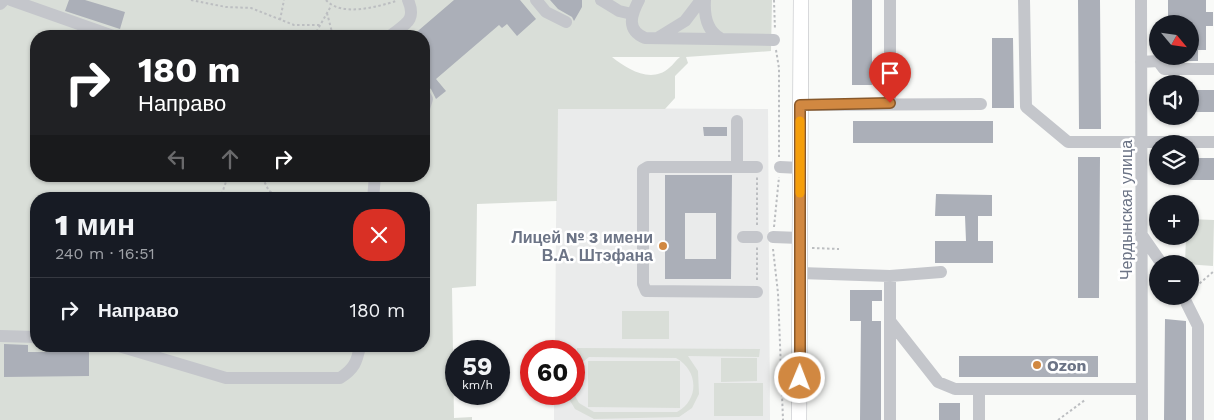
<!DOCTYPE html>
<html lang="ru">
<meta charset="utf-8">
<style>
:root{--surface:#171b24;--page:#20242c;--text:#f1f3f6;--muted:#9ea1a6;--line:#363941}
body{margin:0;font-family:"Work Sans",sans-serif;background:var(--page);color:var(--text);height:100vh;display:flex;flex-direction:column;font-size:19px;white-space:nowrap}
*{box-sizing:border-box;margin:0}
p{font-size:16px;color:var(--muted)}
.icon{flex:none;width:28px;height:28px;fill:none;stroke:currentColor;stroke-width:2;stroke-linecap:round;stroke-linejoin:round}
.map{position:relative;flex:1;overflow:hidden}
.sheet{position:absolute;left:30px;top:192px;width:400px;height:160px;display:flex;flex-direction:column;background:var(--surface);border-radius:20px;box-shadow:0 1px 4px #0004}
.sheet>*{flex:none}
.top-card{position:absolute;left:30px;top:30px;width:400px;height:152px;border-radius:20px;box-shadow:0 1px 4px #0004;background:#202124;color:#fff;overflow:hidden}
.needle{width:32px;rotate:119deg}
.controls{position:absolute;left:1149px;top:15px;display:grid;gap:10px}
.controls a{display:grid;place-items:center;width:50px;height:50px;border-radius:50%;background:var(--surface);box-shadow:0 1px 4px #0004;font-size:25px}
.speed{position:absolute;left:445px;top:340px;display:flex;gap:10px;font-size:25px;font-weight:700;text-align:center}
.speed>*{display:grid;place-content:center;width:65px;height:65px;border-radius:50%;background:var(--surface);box-shadow:0 1px 4px #0004;line-height:1}
.speed small{font-size:12px;font-weight:400}
.speed .limit{border:8px solid #d22;background:#fff;color:#111}
.pin{position:absolute;display:grid;place-items:center;width:42px;height:42px;color:#fff;margin:-51px -21px;border-radius:50% 50% 50% 0;rotate:-45deg;box-shadow:0 0 5px #0007}
.pin .icon{rotate:45deg}
.me{position:absolute;width:55px;margin:-28px;rotate:1deg;stroke-linejoin:round;filter:drop-shadow(0 0 4px #0008)}
.turn{display:flex;align-items:center;gap:18px;height:105px;padding:0 25px;font-size:22px}
.turn .icon{width:65px;height:65px;stroke-width:2.5}
.turn b{display:block;font-size:35px;line-height:42px}
.lanes{display:flex;align-items:center;height:48px;padding:0 25px;background:#0003;justify-content:center;gap:25px;direction:ltr}
.lanes .off{opacity:.35}
.round{display:grid;place-items:center;flex:none;width:52px;height:52px;border-radius:20px;background:var(--page)}
.head{display:flex;align-items:center;justify-content:space-between;height:85px;padding:0 25px}
h1{font-size:30px;font-weight:800;line-height:38px}
ul{padding:0;list-style:none}
li{display:flex;align-items:center;gap:15px;height:65px;padding:0 25px;border-top:1px solid var(--line)}
li div{flex:1}
li b{display:block;font-size:19px}
li em{font-style:normal}
.map>svg:first-child{display:block}
</style>
<div class="map">
<svg width="1214" height="420" viewBox="0 0 1214 420">
<rect width="100%" height="100%" fill="#f9faf8"/>
<path fill="#eaebeb" d="M557,108L768,109L770,420H554V394H574V351H555Z"/>
<path fill="#d9ded8" fill-rule="evenodd" d="M0,0H772L771,51L686,57L688,63L675,76V98L665,109H558L557,201L477,204L476,286L452,288L454,418L472,417V420H0ZM36,36H424V176H36ZM612,57H680C676,60 673,65 669,68C651,84 627,69 612,57ZM36,199H424V346H36Z
M1190,219L1214,220L1213,266L1185,264L1186,236H1190Z
M622,311H669V339H622Z
M577,348L760,349L759,357L688,356L698,371L699,394L692,408L679,417L594,419L575,409L566,394H574L579,403L594,412H677C700,399 698,370 676,358L589,357L578,366L574,373V361L579,356L577,355Z
M721,358H757V381L721,382Z
M588,361H680V408L588,407Z
M714,383H763V416H714Z"/>
<path fill="#abafb8" fill-rule="evenodd" d="M69,0H85L125,12L120,29L65,11Z
M454,0H520L536,19L517,36L507,24L502,28L499,25L436,79L446,91L436,99L431,89L424,85V36H412Z
M550,0H582V7L574,21L572,17L558,9Z
M852,0H872V85H852Z
M1078,0H1100L1101,129H1079Z
M1168,0H1206V12H1213V26H1206V50H1198V61H1168V56H1190V24H1168Z
M992,38H1013L1014,108H992Z
M1190,90H1214V112H1190Z
M853,121H993V143H853Z
M703,127H727V136H704Z
M1078,157H1100L1099,298H1078Z
M1190,158H1214V180H1190Z
M665,175H732L731,279H665ZM685,213H716V259H685Z
M936,194L992,195V216H978V241H993V263H935V241H966L965,216H935Z
M850,290H882V301H872V321H881V420H860L861,321H850Z
M1165,319L1186,321V420H1164Z
M4,344L28,345V352H89V376L4,377Z
M959,356H1098V377H959Z
M939,403H960V420H939Z"/>
<g fill="none" stroke-linecap="round" stroke-linejoin="round">
<defs>
<path id="major" d="M799,420L801,0"/>
</defs>
<use href="#major" stroke="#b6b8bd" stroke-width="16"/>
<path stroke="#bcbec1" stroke-width="2" stroke-dasharray="2.5 2.5" stroke-linecap="butt" d="M191,0L226,7L251,8L294,25H320
M326,0C341,17 377,7 396,1
M774,0L775,30
M327,13L333,36
M280,20L284,0
M314,36L331,6
M776,50L779,68V157
M258,176L262,177L269,191L285,199
M220,199L228,176
M757,225V177
M774,227L779,177
M812,248L839,249
M773,249L778,293L783,420
M757,280V247
M1192,290L1214,271
M1058,420L1085,400"/>
<path stroke="#c4c6cb" stroke-width="12" d="M11,0L113,36
M536,0L546,12L566,22
M601,0L619,11L632,14
M639,0C631,15 626,30 645,38L774,40
M705,0C704,15 706,30 720,38
M1024,0L1026,107L1068,142H1214
M1141,0L1142,420
M0,4L4,0
M390,36C405,24 417,21 408,0
M659,37L685,21L701,0
M1141,62L1158,61L1164,69H1214
M424,94L427,99L424,108
M890,103V0
M800,105L981,104
M737,167V121
M780,167L800,168
M373,199L375,176
M1141,234L1162,264
M743,237H757
M773,237L800,238
M800,273L890,276V420
M890,276L941,272
M757,292L646,291L643,284V170L648,167H757
M1183,296L1198,326V420
M890,321L938,382L955,389H1142
M0,336L36,337
M119,346L226,378H340C354,369 357,362 360,346
M979,391V420"/>
<use href="#major" stroke="#fff" stroke-width="15"/>
</g>
<g fill="none" stroke-linecap="round" stroke-linejoin="round">
<defs>
<path id="route" d="M800,378V105L890,103"/>
</defs>
<use href="#route" stroke="#88582a" stroke-width="12"/>
<use href="#route" stroke="#d18841" stroke-width="9"/>
<path stroke="#f59e0b" stroke-width="9" d="M800,121V193"/>
</g>
<g fill="#d18841" stroke="#fff" stroke-width="2">
<circle cx="663" cy="246" r="5"/>
<circle cx="1037" cy="365" r="5"/>
</g>
<g text-anchor="middle" dominant-baseline="central" stroke-width="5" stroke-linejoin="round" paint-order="stroke">
<g font-size="16" fill="#6c7486" stroke="#fff">
<text transform="translate(1126 210) rotate(-90)">Чердынская улица</text>
</g>
<g font-size="16" font-weight="bold" fill="#6c7486" stroke="#fff" text-anchor="end">
<text x="653" y="237">Лицей № 3 имени<tspan x="653" dy="18">В.А. Штэфана</tspan></text>
<text x="1047" y="365" text-anchor="start">Ozon</text>
</g>
</g>
</svg>
<div class="controls">
<a><svg class="needle" viewBox="-14 -14 28 28"><path d="M0-13l5 13h-10z" fill="#e53935"/><path d="M0 13l5-13h-10z" fill="#9ea1a6"/></svg></a>
<a><svg class="icon" aria-label="sound" viewBox="0 0 24 24"><path d="M4 9h4l5-4v14l-5-4H4zM17 9q2 3 0 6"/></svg></a>
<a><svg class="icon" aria-label="layers" viewBox="0 0 24 24"><path d="M12 4l9 5-9 5-9-5zM3 14l9 5 9-5"/></svg></a>
<a>+</a>
<a>−</a>
</div>
<div class="speed"><div>59<small>km/h</small></div><div class="limit">60</div></div>
<div class="pin" style="left:890px;top:103px;background:#d93025"><svg class="icon" aria-label="arrive" viewBox="0 0 24 24"><path d="M6 21V4h12l-3 4 3 4H6"/></svg></div>
<svg class="me" style="left:800px;top:378px" viewBox="-20 -20 40 40"><circle r="17" fill="#d18841" stroke="#fff" stroke-width="3"/><path d="M0-11L8 9 0 5-8 9z" fill="#fff"/></svg>
<div class="top-card">
<div class="turn"><svg class="icon" aria-label="right" viewBox="0 0 24 24"><path d="M7 20v-9h11M14 6l5 5-5 5"/></svg><div><b>180 m</b>Направо</div></div>
<div class="lanes"><svg class="icon off" aria-label="left" viewBox="0 0 24 24"><path d="M17 20v-9H6M10 6l-5 5 5 5"/></svg><svg class="icon off" aria-label="ahead" viewBox="0 0 24 24"><path d="M12 20V5M6 11l6-6 6 6"/></svg><svg class="icon" aria-label="right" viewBox="0 0 24 24"><path d="M7 20v-9h11M14 6l5 5-5 5"/></svg></div>
</div>
<section class="sheet">
<div class="head"><div><h1>1 мин</h1><p>240 m · 16:51</p></div><a class="round" style="background:#d93025;color:#fff"><svg class="icon" aria-label="close" viewBox="0 0 24 24"><path d="M6 6l12 12M18 6L6 18"/></svg></a></div>
<ul>
<li><svg class="icon" aria-label="right" viewBox="0 0 24 24"><path d="M7 20v-9h11M14 6l5 5-5 5"/></svg><div><b>Направо</b></div><em>180 m</em></li>
</ul>
</section>
</div>
